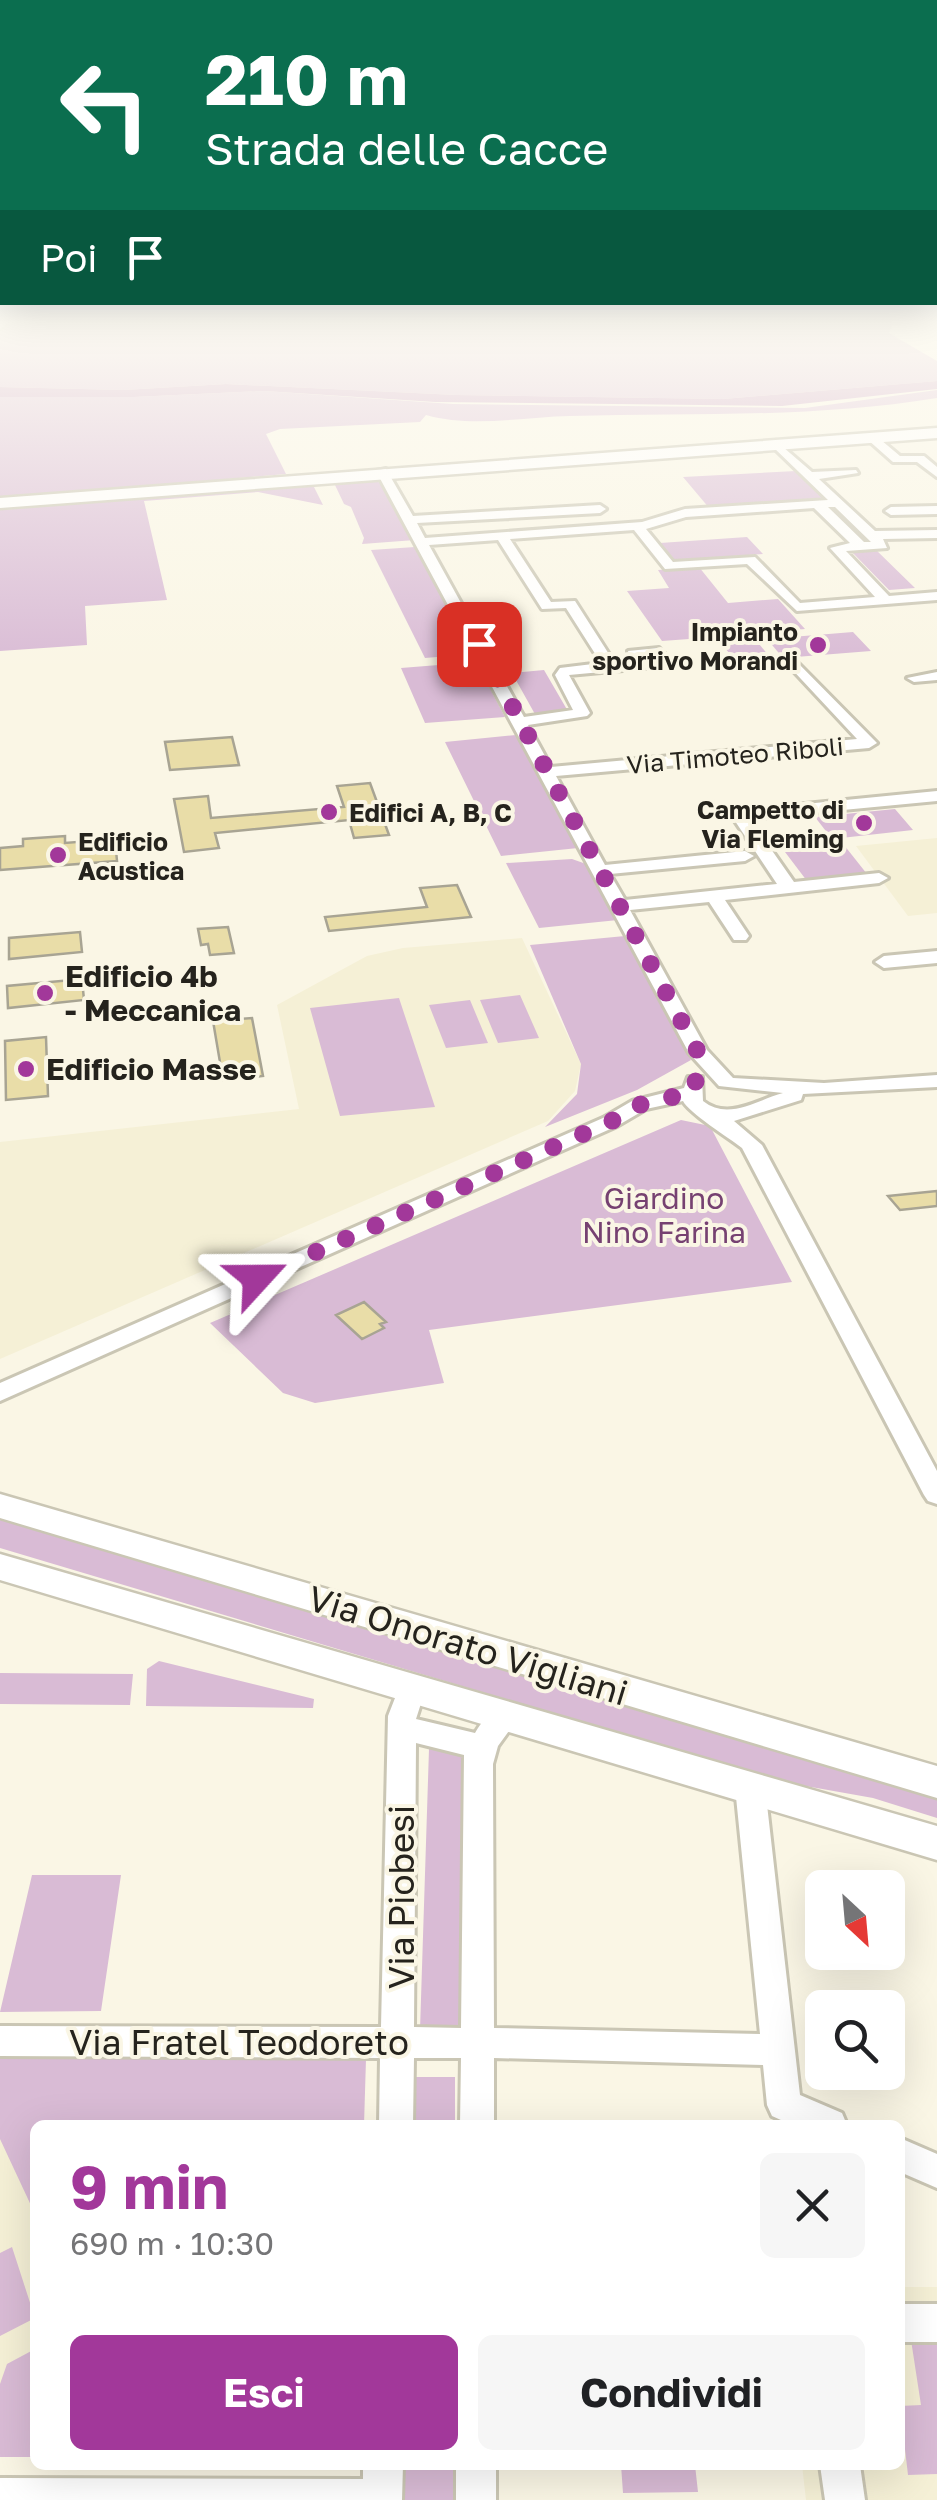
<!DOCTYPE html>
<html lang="it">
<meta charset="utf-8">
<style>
:root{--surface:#fff;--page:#f6f6f6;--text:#202124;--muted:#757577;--accent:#a2389a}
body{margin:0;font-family:"Golos Text",sans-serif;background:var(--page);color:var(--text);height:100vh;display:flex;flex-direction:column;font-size:38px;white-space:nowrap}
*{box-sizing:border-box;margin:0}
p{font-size:32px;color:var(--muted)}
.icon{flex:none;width:55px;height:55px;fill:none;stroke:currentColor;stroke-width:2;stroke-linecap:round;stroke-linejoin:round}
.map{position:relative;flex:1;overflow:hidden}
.sheet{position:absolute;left:30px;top:2120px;width:875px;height:350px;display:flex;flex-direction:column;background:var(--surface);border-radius:15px;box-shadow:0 10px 40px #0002}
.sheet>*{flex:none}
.top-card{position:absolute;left:0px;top:0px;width:938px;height:305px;box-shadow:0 10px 40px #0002;background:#0b6e4f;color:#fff;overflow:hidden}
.needle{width:65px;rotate:154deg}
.buttons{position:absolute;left:805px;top:1870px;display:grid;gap:20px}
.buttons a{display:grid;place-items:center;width:100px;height:100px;border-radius:15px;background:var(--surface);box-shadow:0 10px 40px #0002;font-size:50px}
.pin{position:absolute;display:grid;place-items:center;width:85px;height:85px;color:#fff;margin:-42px;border-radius:20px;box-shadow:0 5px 15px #0006}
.me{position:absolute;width:110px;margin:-55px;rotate:66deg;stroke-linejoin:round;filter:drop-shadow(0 0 8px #0008)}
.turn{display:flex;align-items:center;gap:35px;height:210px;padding:0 40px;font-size:45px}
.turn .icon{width:130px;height:130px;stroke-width:2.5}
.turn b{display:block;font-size:70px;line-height:85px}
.then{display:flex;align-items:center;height:95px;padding:0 40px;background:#0003;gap:20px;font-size:38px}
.round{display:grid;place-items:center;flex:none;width:105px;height:105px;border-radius:15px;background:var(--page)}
.summary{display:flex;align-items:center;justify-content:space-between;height:170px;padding:0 40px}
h1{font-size:60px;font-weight:700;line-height:75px;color:var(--accent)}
.cta{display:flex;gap:20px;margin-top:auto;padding:20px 40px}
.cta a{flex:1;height:115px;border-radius:15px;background:var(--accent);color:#fff;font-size:40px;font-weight:700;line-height:115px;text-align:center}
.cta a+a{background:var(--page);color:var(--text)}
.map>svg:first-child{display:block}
</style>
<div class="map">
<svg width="937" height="2500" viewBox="0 0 937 2500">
<rect width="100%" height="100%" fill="#faf6e5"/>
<path fill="#f5f0d6" d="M937,838V913L908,916L856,846Z
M522,938L581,1064L575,1091L548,1121L0,1359V1142L299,1109L277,1005L367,956L403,948Z
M0,2057L35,2125V2457H0Z
M900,2287H937V2500H806L802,2465H900Z"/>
<path fill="#d9bbd5" d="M0,320H894L889,333L937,361V381L723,399L457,395L226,384L123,390L0,387Z
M937,390V398C815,418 694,413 570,416C523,417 472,428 426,415L420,422L280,429L266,434L286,474L0,499V397H134L264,391L453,404L805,408Z
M796,471L826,501L710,509L683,477Z
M364,478L385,484L415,540L362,544L364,538L351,507L344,504L335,485Z
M313,485L323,505L258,492L144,501L167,600L85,606L87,645L0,651V510Z
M747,537L763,554L675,560L660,543Z
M415,547L473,654L425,658L371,550Z
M873,547L915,588L889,590L850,550Z
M699,567L728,603L778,599L805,629L751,634L773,661L738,664L716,637L662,641L627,591L669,588L658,570Z
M853,632L871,651L783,658L767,639Z
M476,662L505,717L425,723L401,668Z
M544,670L569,713L536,716L512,673Z
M516,735L578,848L501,856L445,742Z
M895,809L913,830L832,839L815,817Z
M844,845L867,874L807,881L785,852Z
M572,859L589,865L618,920L539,928L506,863Z
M625,936L691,1060L637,1090L545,1127L577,1094L581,1064L530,945Z
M520,995L539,1038L498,1043L480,1000Z
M399,998L435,1107L340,1116L310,1008Z
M470,1000L488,1043L446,1048L429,1005Z
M681,1120L710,1126L792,1282L429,1330L444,1383L315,1403L283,1393L210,1323Z
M0,1514L937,1789V1818L873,1798L783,1782L0,1548Z
M159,1661L314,1699L313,1708L146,1706L147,1669Z
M0,1673L133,1674L130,1705L0,1704Z
M429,1749L465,1752L467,2031L420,2030Z
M32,1875H121L101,2011L0,2012Z
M0,2057L366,2059L364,2125H35V2214L0,2139Z
M410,2077H455V2125H409Z
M12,2247L35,2318L0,2336V2253Z
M937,2339V2474L908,2475L900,2406L921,2405L911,2340Z
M35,2349V2457H0V2384L7,2364Z
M400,2465H456V2500H399Z
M621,2465H695L698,2492L623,2493Z"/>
<path fill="#caa0c4" d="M937,381V389L782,406L435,402L264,391L134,397H0V387L123,390L226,384L457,395L723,399Z"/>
<path fill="#e9dda8" stroke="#a8a493" stroke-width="2.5" d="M232,737L239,765L170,770L165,742Z
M370,783L389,835L354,838L349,820L215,833L219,848L184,852L174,799L208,796L211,818L344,807L337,786Z
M65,836V843L115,839L117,861L0,870V848L23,846V839Z
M457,885L471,917L329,931L325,917L427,907L420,888Z
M228,927L234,953L210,955L208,944L201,945L198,929Z
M80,932L82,952L9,959V938Z
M82,979L84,1000L8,1008L7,986Z
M252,1018L263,1076L223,1080L213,1021Z
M46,1037L48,1096L6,1100L5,1041Z
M937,1191V1206L900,1210L888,1196Z
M364,1302L386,1322L380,1324L384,1328L362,1339L336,1315Z"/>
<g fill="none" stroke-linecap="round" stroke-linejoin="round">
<defs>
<path id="street" d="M0,320H11L0,329Z
M867,435H875L900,456H924L937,467V477L917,462H893L867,439Z
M776,441L812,472L856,470L858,473L819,479L875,531L937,530V538L883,539L887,548L846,551L889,596L937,592V600L797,611L747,564L665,569L634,530L510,539L551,602L575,601L614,662L631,661L628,651L659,648L673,662L666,666L569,675L590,713L587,716L528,725L551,767L857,739L787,664V658L792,657L877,743L869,748L556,776L605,865L745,851L754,856L745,861L610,874L625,900L777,884L731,815L733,811L937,791V801L750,819L794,882L879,873L888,878L879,883L725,900L749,936L746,940H734L709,902L630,910L707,1050L733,1078L824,1083L937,1075V1087L803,1094L801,1100L734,1121L762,1145L937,1471V1504L928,1501L924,1495L742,1148C728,1137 689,1113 683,1101L646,1109L617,1126L0,1401V1383L603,1118L632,1101L684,1088L688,1077H702L703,1101C728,1121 757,1100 783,1093L719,1086L689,1053L376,471L386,469L413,516L600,505L606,509L600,513L417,523L425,538L642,522L685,509L828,500L772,446ZM828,507H835L871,542H864ZM814,508L850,543L830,548L875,597L800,603L755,557L673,562L646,529L686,517ZM498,540L542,609L566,608L601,663L560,668L555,675L573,710L524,717L429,545Z
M937,506V514L891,515L885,511L891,507Z
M937,672V680L914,682L907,678Z
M937,951V963L884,968L875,962L884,956Z
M412,1677L422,1680L426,1688L416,1719L475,1733C485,1717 495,1702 515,1709L519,1717L498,1746L493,1764L494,2028L760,2034L735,1787L739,1778L750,1775L761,1778L765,1787L800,2095L842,2113L847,2125H792L772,2116L767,2105L763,2065L494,2058V2125H460L461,2058H414L413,2125H379L380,2058L0,2056V2026L381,2027L388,1716L402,1680ZM416,1743L464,1755L461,2028L414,2027Z
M900,2138L937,2154V2188L900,2172Z
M900,2304H937V2342H900Z
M363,2465H403L402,2500H0V2478L363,2479Z
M456,2465H496V2500H456Z
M820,2465H860L865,2500H825Z"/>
<path id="secondary" d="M937,428V438L0,508V498Z
M0,1494L937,1766V1798L0,1518Z
M0,1554L937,1826V1860L0,1580Z"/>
</defs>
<use href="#street" stroke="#cac6b4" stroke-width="6"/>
<use href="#secondary" stroke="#cac6b4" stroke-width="5"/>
<use href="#street" fill="#fff" fill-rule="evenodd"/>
<use href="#secondary" fill="#fff" fill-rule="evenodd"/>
</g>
<linearGradient id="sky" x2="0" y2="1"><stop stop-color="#9cacda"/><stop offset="0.48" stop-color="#fdfbf3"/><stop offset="1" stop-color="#fdfbf3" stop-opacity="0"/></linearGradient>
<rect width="937" height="670" fill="url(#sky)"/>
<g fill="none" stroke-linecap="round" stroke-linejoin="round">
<path stroke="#a2389a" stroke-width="18" stroke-dasharray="0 32.4" d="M257,1278L610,1122L639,1105L693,1092L695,1088L698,1052L479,644"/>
</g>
<g fill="#a2389a" stroke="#faf6e5" stroke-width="4">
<circle cx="818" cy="645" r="10"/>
<circle cx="329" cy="812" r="10"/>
<circle cx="864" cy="823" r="10"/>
<circle cx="58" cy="855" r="10"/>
<circle cx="45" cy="993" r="10"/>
<circle cx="26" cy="1069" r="10"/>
</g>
<g text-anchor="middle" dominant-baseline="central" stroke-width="8" stroke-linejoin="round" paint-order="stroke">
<g font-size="25" font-weight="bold" fill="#25231d" stroke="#faf6e5" text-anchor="end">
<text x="798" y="631">Impianto<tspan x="798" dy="29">sportivo Morandi</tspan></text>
<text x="844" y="809">Campetto di<tspan x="844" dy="29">Via Fleming</tspan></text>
<text x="349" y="812" text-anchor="start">Edifici A, B, C</text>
<text x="78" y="841" text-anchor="start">Edificio<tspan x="78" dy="29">Acustica</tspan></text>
</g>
<g font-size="25" fill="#25231d" stroke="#faf6e5">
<text transform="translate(735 755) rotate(-5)">Via Timoteo Riboli</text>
</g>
<g font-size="30" font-weight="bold" fill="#25231d" stroke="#faf6e5" text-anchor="start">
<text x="65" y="976">Edificio 4b<tspan x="65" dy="34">- Meccanica</tspan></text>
<text x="46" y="1069">Edificio Masse</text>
</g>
<g font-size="30" fill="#764171" stroke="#faf6e5">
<text x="664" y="1198">Giardino<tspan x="664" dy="34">Nino Farina</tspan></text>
</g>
<g font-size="35" fill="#25231d" stroke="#faf6e5">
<text transform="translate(468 1645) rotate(17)">Via Onorato Vigliani</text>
<text transform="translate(401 1897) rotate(-90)">Via Piobesi</text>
<text x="239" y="2042">Via Fratel Teodoreto</text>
</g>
</g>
</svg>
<div class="buttons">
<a><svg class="needle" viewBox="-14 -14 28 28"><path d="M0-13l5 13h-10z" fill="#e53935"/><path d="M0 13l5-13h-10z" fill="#757577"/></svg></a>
<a><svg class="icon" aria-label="search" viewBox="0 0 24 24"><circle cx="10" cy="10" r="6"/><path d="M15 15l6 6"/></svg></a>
</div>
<div class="pin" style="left:479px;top:644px;background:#d93025"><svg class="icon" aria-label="arrive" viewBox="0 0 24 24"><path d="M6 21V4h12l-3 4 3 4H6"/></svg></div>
<svg class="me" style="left:257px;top:1278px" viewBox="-20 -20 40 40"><path d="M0-17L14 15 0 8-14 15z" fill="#a2389a" stroke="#fff" stroke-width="4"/></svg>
<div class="top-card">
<div class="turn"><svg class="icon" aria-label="left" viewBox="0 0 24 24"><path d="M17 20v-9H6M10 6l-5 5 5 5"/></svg><div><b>210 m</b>Strada delle Cacce</div></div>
<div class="then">Poi<svg class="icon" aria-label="arrive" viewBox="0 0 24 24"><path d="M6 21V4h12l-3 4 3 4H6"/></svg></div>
</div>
<section class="sheet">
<div class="summary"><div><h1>9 min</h1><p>690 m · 10:30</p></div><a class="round"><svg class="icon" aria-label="close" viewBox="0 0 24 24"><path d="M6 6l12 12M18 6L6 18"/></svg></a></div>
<div class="cta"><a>Esci</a><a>Condividi</a></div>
</section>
</div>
